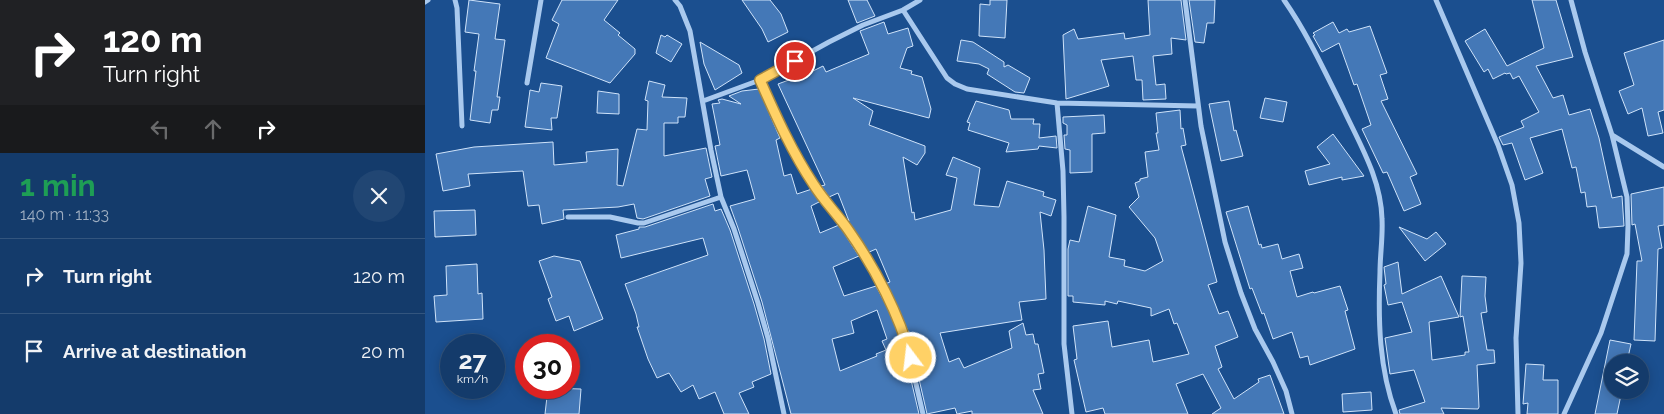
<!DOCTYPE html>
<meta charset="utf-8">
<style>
:root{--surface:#143b6b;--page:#214673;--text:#f1f3f6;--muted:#9dadc1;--line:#33557e}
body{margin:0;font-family:Raleway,sans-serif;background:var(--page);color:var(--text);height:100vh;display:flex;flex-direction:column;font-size:19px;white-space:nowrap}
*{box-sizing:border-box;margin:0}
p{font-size:16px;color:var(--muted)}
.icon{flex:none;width:28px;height:28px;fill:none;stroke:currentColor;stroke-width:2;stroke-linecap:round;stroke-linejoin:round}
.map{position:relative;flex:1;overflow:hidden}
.side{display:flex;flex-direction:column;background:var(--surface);width:425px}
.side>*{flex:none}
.top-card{background:#202124;color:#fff;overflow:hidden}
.controls{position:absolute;left:1179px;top:354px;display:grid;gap:10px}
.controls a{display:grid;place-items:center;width:45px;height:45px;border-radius:50%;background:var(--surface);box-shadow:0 2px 12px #0003,0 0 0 1px var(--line);font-size:25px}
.speed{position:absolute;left:15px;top:334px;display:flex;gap:10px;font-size:25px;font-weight:700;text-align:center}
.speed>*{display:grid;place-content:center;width:65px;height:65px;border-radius:50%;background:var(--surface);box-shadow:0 2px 12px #0003,0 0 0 1px var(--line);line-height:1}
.speed small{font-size:12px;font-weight:400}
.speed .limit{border:8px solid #d22;background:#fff;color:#111}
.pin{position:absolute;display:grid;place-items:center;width:42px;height:42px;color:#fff;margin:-21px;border:2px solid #fff;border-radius:50%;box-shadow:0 1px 5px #0007}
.me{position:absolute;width:55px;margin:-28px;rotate:345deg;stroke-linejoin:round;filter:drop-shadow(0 0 4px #0008)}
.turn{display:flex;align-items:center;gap:18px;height:105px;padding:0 20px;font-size:22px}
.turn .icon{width:65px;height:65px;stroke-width:2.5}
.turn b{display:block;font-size:35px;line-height:42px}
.lanes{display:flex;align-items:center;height:48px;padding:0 20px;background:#0003;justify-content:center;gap:25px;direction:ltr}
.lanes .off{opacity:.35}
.round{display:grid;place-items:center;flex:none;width:52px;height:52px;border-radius:26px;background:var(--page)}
.head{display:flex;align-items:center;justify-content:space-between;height:85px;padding:0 20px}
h1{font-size:30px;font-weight:700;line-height:38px;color:#1e9e55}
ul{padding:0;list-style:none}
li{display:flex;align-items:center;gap:15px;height:75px;padding:0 20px;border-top:1px solid var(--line)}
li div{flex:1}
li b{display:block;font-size:19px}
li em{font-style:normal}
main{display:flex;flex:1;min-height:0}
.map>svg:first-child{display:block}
</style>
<main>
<section class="side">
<div class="top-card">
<div class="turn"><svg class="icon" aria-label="right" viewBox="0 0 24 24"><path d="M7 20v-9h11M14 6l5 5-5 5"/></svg><div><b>120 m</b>Turn right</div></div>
<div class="lanes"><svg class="icon off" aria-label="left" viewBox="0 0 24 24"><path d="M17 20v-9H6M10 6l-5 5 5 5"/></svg><svg class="icon off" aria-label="ahead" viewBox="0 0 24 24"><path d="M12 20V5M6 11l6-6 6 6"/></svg><svg class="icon" aria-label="right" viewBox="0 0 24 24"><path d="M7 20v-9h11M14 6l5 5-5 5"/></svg></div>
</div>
<div class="head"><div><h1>1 min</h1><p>140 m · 11:33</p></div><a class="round"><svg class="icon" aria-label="close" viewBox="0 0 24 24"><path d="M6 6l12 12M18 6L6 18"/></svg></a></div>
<ul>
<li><svg class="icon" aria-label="right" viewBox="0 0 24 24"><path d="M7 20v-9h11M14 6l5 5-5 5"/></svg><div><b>Turn right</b></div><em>120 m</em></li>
<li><svg class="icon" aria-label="arrive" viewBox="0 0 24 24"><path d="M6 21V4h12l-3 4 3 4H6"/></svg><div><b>Arrive at destination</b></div><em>20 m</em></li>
</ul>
</section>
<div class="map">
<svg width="1239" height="414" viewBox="0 0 1239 414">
<rect width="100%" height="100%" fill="#1b4f8f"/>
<path fill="#4478b7" stroke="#cfe3fa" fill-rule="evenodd" d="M44,0L75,4L70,39L80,40L72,97H75L73,110H67L65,123L45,120L51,71H49L54,34L40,32Z
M137,0H193L179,20L195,33L193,35L210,49V54L185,83L121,58L134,24L127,20Z
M317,0H345L356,14L363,32L343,42L337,29Z
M423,0H442L450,16L432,23Z
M565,0H582L580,38L554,36L555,4L565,5Z
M723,0H756L761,40L746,38L747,54L728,56L731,85L740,84L741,99L718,100L717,80H711L708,56L676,60L684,86L641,99L638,35L649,29L653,39L699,33L700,39L725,35Z
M764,0H790L789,23H782L779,43L770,42Z
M1107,0H1131L1148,57L1111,66L1128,98L1138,95L1144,115L1165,109L1174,138L1187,198L1197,196L1199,226L1174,228L1171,206L1162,207L1160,192L1156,193L1151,167L1147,168L1137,129L1105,138L1118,173L1100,180L1087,143L1078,145L1074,137L1099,127L1096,121L1114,112L1094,76L1088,79L1085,73L1081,74L1080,73L1068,79L1063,69L1059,72L1040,41L1060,29L1082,66L1119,48Z
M459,22L463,34L483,28L488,46L482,48L475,68L487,71L486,74L497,77L506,109L504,118L428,98L448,111L444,125L500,146V153L492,165L478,157L487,213L489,212L490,220L526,210L532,178L521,175L528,157L555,168L549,205L574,207L582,181L619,192L618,196L631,200L626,216L615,212L619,250L621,299L594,302L597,320L515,333L524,362L534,358L539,368L587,348L584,331L598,323L601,335L608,334L610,344H613L619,373L613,374L616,389L608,390L618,414H547V411L532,414L530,408L502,414L483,331L460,284L465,282L451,249L442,253L422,222L424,221L413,193L404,197L396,186L400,185L353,84L388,71L398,66L401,72L444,54L435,31Z
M908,22L914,33L922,29L924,32L945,26L962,73L955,75L963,99L956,101L992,174L985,177L996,204L979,211L962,172L958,173L937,129L946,125L932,84L929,85L914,43L897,52L888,36L890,35L888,33Z
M236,35L240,37L242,35L257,44L246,62L231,53Z
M536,40L548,42L579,62V67L583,65L605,78L599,93L590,92L562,74L564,69L554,64L532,61Z
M1239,40V110L1233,112L1238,133L1223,136L1217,108L1203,114L1194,91L1209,85L1199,53Z
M275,42L314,65L317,73L290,90L279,64Z
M224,81L240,85L237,97L262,98L260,117H253V123H239V156L281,148L287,177L280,179L285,196L218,219L212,218L209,204L193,207L138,210L139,219L117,224L114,205L103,206L98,171L43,174L45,186L18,191L11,154L49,147L128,142L129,165L162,162L161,152L193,149L192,185L198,186L212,129L222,130L223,101L220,100Z
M116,83L137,86L132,118H126L127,130L100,127L105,90L114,92Z
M334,89L355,138L351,140L359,176L366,174L372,194L387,189L396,201L386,206L395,233L414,225L434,256L408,267L419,296L451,286L463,308L475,333L494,414H366L337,302L313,228L305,206L330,199L322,170L296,176L290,146L295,145L287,104L295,103L293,100L297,99L316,104L304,96L317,91ZM452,310L462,339L457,341L461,350L451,354L452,356L415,371L407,339L429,333L426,321Z
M173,91L194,94V114L172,113Z
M840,98L862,102L858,122L835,118Z
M551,101L584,110L586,119H609L608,124H615L614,138L631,136L632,148L614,146L613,149L581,152L584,143L543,130L545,123L542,122Z
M804,101L809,131L811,130L818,156L796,161L784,104Z
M755,110L756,129L758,128L761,145L756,146L792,282L783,285L794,314L803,311L813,337L790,346L797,367L793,369L809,399L834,382L833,379L845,375L859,414H787L796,408L778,374L751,384L763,414H680L678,408L661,412L649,360L652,359L648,326L683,321L687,347L724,340L728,362L764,354L752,323L749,324L744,309L726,316V308L693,301L692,304L680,301V305L648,302V296H643V249L645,240L654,242L663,206L691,215L684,257L700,260L699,266L720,271L738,261L730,238L704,207L714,197L710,183L715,181V179L723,177L720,152L734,150L731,133H733L731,113Z
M679,115L680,133L667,134V172L645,173V150L640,149L639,135H642V125L638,123V117Z
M908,134L939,176L917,180V177L884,185L880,171L905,164L892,147Z
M1239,187V225L1233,226L1237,248L1233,249L1230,341L1209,340L1212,261H1217L1210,224L1207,225L1206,194Z
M288,204L290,211L296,209L305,230L329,304L339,339L346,374L327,382L329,387L314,393L324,414H299L290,392L274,399L268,385L256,392L244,373L232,378L223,359L212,327H214L211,314L200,284L283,255L278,238L196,258L191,235L214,229V227H220Z
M823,206L834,245L836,244L837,248L853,244L857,259L874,254L878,268L865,271L872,297L888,292L889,293L915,286L923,310L920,311L930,349L885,365L883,356L875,358L867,332L848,339L839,313L837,314L827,288L825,289L801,212Z
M50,210L51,235L10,237L9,211Z
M974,227L1002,239L1011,232L1021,244L1000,261Z
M129,256L155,261L178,319L149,331L144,316L131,321L123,299L127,297L114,261Z
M973,262L977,294L1016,276L1034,317L1004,322L1007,360L1040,355V352H1044L1038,316L1035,317L1037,276L1061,277L1060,296L1062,312L1056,313L1062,350H1069L1070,363L1052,365L1054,407L1053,409L1016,408L1019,414H975L974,410L1000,402L989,370L965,374L960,338L987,332L977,302L963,305L959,285L961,284L959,267Z
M52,264L53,294L57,293L58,319L11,322L9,296L22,295L21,266Z
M1185,340L1206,344L1202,362H1188V390H1197L1192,414H1170Z
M1101,364L1119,365L1118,380H1133V414H1102L1103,403L1098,404Z
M123,388L156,389L154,414H120Z
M946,392L947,410L918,412L917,394Z"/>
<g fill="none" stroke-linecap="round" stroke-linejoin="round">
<path stroke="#a9c9ee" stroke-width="5" d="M30,0L32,8L37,126
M250,0L255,6L265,31L286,150L296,197L309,229L333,303L343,338L359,414
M760,0L776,126L800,242L816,293L830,329L848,362L861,391L867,414
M859,0C882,33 899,70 917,106C934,143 956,178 957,219C958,237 955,255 955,272C953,320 954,369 971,414
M1011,0L1073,145L1087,185L1094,223L1096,263L1091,338L1093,414
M0,2L3,0
M478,10L522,78L530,84L542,89L632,103L773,106
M335,80L363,142L390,186L424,231L443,262L467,306L479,332L498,414
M102,83L116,0
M278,101L335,80L404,42L438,25L478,10L495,0
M632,103L638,171L639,217V344L647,414
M1187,135L1239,167
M143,217H185L213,223H219L296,197
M1139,414L1176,333L1202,254L1203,226L1202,197L1187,135L1160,52L1146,0"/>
</g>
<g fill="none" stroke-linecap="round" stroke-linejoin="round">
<defs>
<path id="route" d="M370,61L335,80C351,116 367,152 389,185C399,201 413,215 424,231C450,268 474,314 486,358"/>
</defs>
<use href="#route" stroke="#a68842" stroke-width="12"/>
<use href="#route" stroke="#ffd166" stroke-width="9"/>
</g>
</svg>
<div class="controls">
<a><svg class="icon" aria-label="layers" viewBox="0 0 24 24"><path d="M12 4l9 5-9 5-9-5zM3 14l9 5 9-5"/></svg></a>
</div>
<div class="speed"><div>27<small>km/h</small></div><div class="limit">30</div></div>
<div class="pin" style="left:370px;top:61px;background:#d93025"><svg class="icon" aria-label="arrive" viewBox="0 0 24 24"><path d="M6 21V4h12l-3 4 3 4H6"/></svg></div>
<svg class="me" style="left:486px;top:358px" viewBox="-20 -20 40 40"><circle r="17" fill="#ffd166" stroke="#fff" stroke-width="3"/><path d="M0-11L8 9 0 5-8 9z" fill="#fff"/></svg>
</div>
</main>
